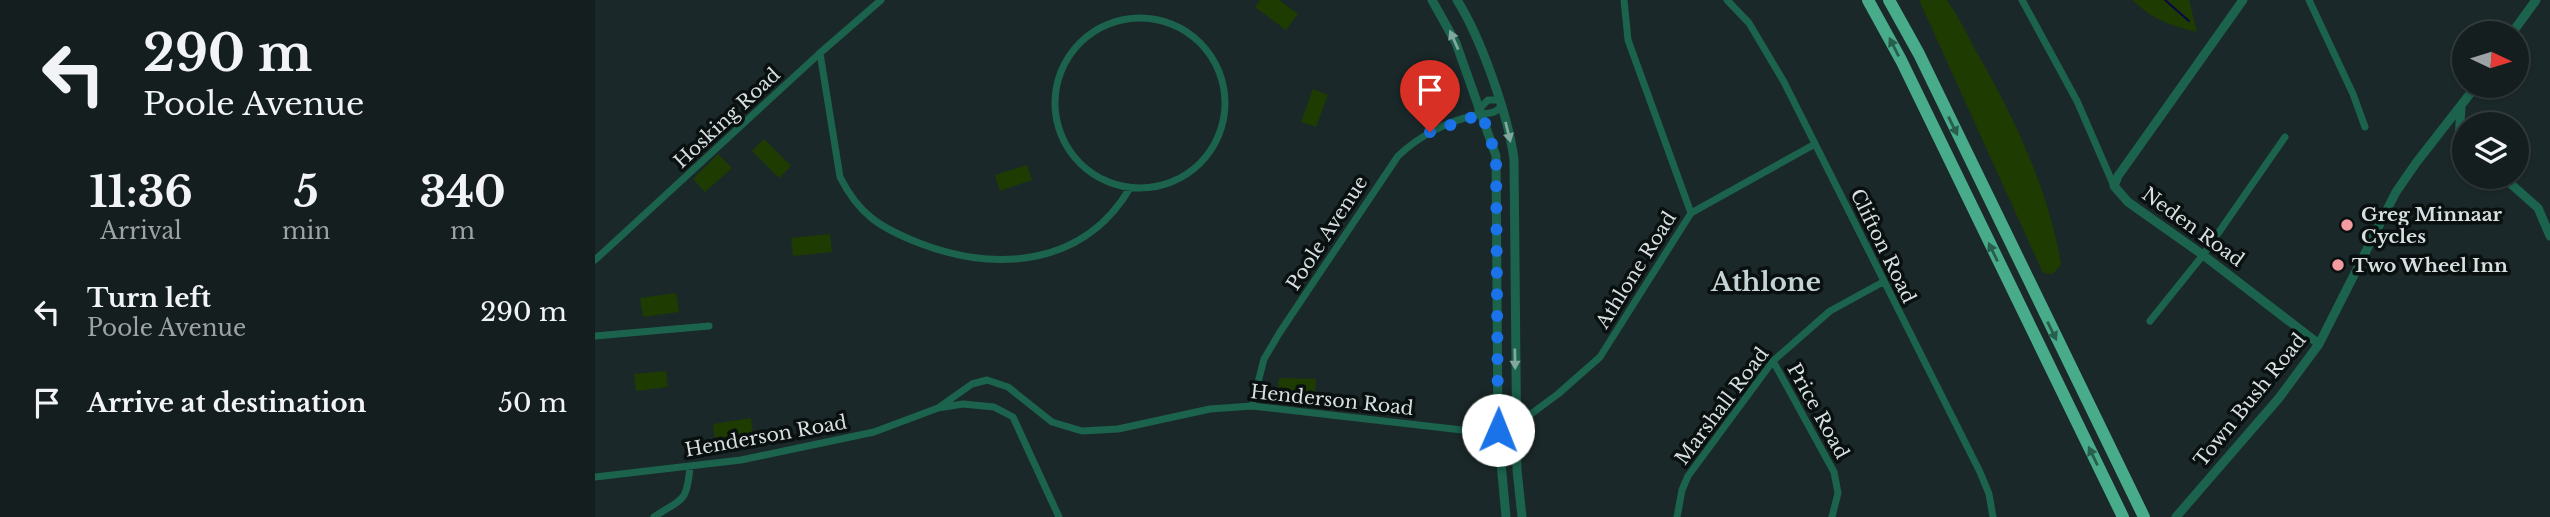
<!DOCTYPE html>
<style>
:root{--surface:#141e1f;--page:#212b2c;--text:#f1f3f6;--muted:#9da2a4;--line:#333c3d}
body{margin:0;font-family:"Libre Baskerville",serif;background:var(--page);color:var(--text);height:100vh;display:flex;flex-direction:column;font-size:26px;white-space:nowrap}
*{box-sizing:border-box;margin:0}
p{font-size:23px;color:var(--muted)}
.icon{flex:none;width:38px;height:38px;fill:none;stroke:currentColor;stroke-width:2;stroke-linecap:round;stroke-linejoin:round}
.map{position:relative;flex:1;overflow:hidden}
.details{display:flex;flex-direction:column;background:var(--surface);width:595px}
.details>*{flex:none}
.banner{background:#141e1f;color:var(--text);overflow:hidden}
.needle{width:46px;rotate:94deg}
.tools{position:absolute;left:1857px;top:21px;display:grid;gap:14px}
.tools a{display:grid;place-items:center;width:77px;height:77px;border-radius:50%;background:var(--surface);box-shadow:0 2px 5px #0004,0 0 0 2px var(--line);font-size:35px}
.pin{position:absolute;display:grid;place-items:center;width:60px;height:60px;color:#fff;margin:-72px -30px;border-radius:50% 50% 50% 0;rotate:-45deg;box-shadow:0 0 7px #0007}
.pin .icon{rotate:45deg}
.me{position:absolute;width:77px;margin:-38px;rotate:1deg;stroke-linejoin:round;filter:drop-shadow(0 0 5px #0008)}
.turn{display:flex;align-items:center;gap:24px;height:147px;padding:0 28px;font-size:32px}
.turn .icon{width:91px;height:91px;stroke-width:2.5}
.turn b{display:block;font-size:49px;line-height:60px}
.eta{display:flex;justify-content:space-evenly;align-items:center;height:119px;text-align:center}
.eta b{font-size:42px;font-weight:700;line-height:49px}
ul{padding:0;list-style:none}
li{display:flex;align-items:center;gap:21px;height:91px;padding:0 28px}
li div{flex:1}
li b{display:block;font-size:26px}
li em{font-style:normal}
main{display:flex;flex:1;min-height:0}
.map>svg:first-child{display:block}
</style>
<main>
<section class="details">
<div class="banner">
<div class="turn"><svg class="icon" aria-label="left" viewBox="0 0 24 24"><path d="M17 20v-9H6M10 6l-5 5 5 5"/></svg><div><b>290 m</b>Poole Avenue</div></div>
</div>
<div class="eta">
<div><b>11:36</b><p>Arrival</p></div>
<div><b>5</b><p>min</p></div>
<div><b>340</b><p>m</p></div>
</div>
<ul>
<li><svg class="icon" aria-label="left" viewBox="0 0 24 24"><path d="M17 20v-9H6M10 6l-5 5 5 5"/></svg><div><b>Turn left</b><p>Poole Avenue</p></div><em>290 m</em></li>
<li><svg class="icon" aria-label="arrive" viewBox="0 0 24 24"><path d="M6 21V4h12l-3 4 3 4H6"/></svg><div><b>Arrive at destination</b></div><em>50 m</em></li>
</ul>
</section>
<div class="map">
<svg width="1955" height="517" viewBox="0 0 1955 517">
<rect width="100%" height="100%" fill="#1b2829"/>
<path fill="#1e3b02" d="M665,0H684L703,14L691,30L660,7Z
M1324,0H1352C1363,16 1372,34 1381,51C1419,117 1453,188 1466,264L1458,274L1448,273Z
M1538,0H1594L1602,32C1577,26 1556,19 1538,0Z
M718,89L733,95L721,127L706,122Z
M169,139L196,166L184,178L157,151Z
M123,154L137,168L110,192L98,179Z
M432,165L437,180L405,191L400,175Z
M235,234L237,252L198,256L196,238Z
M81,293L84,312L48,317L45,298Z
M71,371L73,387L41,391L39,374Z
M684,378L721,379L720,396L683,394Z
M156,418L159,440L121,446L118,424Z"/>
<g fill="none" stroke-linecap="round" stroke-linejoin="round">
<path stroke="#0a0649" stroke-width="2" d="M1570,0L1594,21"/>
<path stroke="#1b634d" stroke-width="7" d="M1029,0L1033,40L1096,213
M1132,0L1154,23L1189,82L1385,472L1394,494L1398,517
M1427,0L1482,101L1519,186
M1714,0L1758,94L1770,127
M460 103a85 85 0 1 1 170 0a85 85 0 1 1-170 0Z
M225,53L245,177C264,215 286,228 324,243C402,273 489,266 535,188
M883,110L893,100H904
M0,260L225,53L286,0
M1555,321L1608,255L1690,137
M0,336L114,326
M1178,361L1239,472L1243,493L1237,517
M657,406L669,359L685,332L803,156C824,136 853,121 881,115C891,112 899,116 906,106
M343,408L377,384L392,380L413,387L457,422L487,431L523,429L615,409L657,406L867,430H903L921,425L963,394L1005,357L1096,213L1220,144
M0,477L146,460L279,432L343,408L368,404L399,407L418,417L464,517
M59,517C87,498 92,504 95,466
M1082,517L1087,490L1093,476L1178,361L1235,311L1288,282"/>
<path stroke="#1b634d" stroke-width="9" d="M837,0L861,43L901,156L903,430L911,517
M862,0C886,38 913,115 919,159L922,470L927,517
M1648,0L1523,176L1519,186L1533,202L1608,255L1724,344
M1917,33L1941,0
M1864,139L1866,108
M1908,177L1943,208L1955,236
M1581,517L1684,398L1724,344L1801,192L1821,163L1881,86"/>
<path stroke="#48ab8a" stroke-width="12" d="M1273,0L1306,60L1528,517
M1294,0L1324,54L1549,517"/>
</g>
<defs><path id="oneway-solid" d="M-6-.8H1V-3.2L6.5 0L1 3.2V.8H-6Z" transform="scale(1.75)"/></defs>
<g fill="#82a79e">
<use href="#oneway-solid" transform="translate(859 40) rotate(-114)"/>
<use href="#oneway-solid" transform="translate(913 132) rotate(76)"/>
<use href="#oneway-solid" transform="translate(920 359) rotate(89)"/>
</g>
<g fill="#295e4d">
<use href="#oneway-solid" transform="translate(1299 47) rotate(-117)"/>
<use href="#oneway-solid" transform="translate(1358 126) rotate(64)"/>
<use href="#oneway-solid" transform="translate(1398 252) rotate(-116)"/>
<use href="#oneway-solid" transform="translate(1457 331) rotate(64)"/>
<use href="#oneway-solid" transform="translate(1498 456) rotate(-116)"/>
</g>
<g fill="none" stroke-linecap="round" stroke-linejoin="round">
<path stroke="#1a73e8" stroke-width="12" stroke-dasharray="0 21.6" d="M835,132L887,114L901,156L903,430"/>
</g>
<g fill="#f49aa1" stroke="#0a1010" stroke-width="2.5">
<circle cx="1752" cy="225" r="7"/>
<circle cx="1743" cy="265" r="7"/>
</g>
<g text-anchor="middle" dominant-baseline="central" stroke-width="7" stroke-linejoin="round" paint-order="stroke">
<g font-size="19" fill="#d7dfe0" stroke="#0a1010">
<text transform="translate(132 118) rotate(-43)">Hosking Road</text>
<text transform="translate(1598 227) rotate(36)">Neden Road</text>
<text transform="translate(732 233) rotate(-57)">Poole Avenue</text>
<text transform="translate(1288 246) rotate(64)">Clifton Road</text>
<text transform="translate(1041 270) rotate(-58)">Athlone Road</text>
<text transform="translate(737 400) rotate(6)">Henderson Road</text>
<text transform="translate(1655 400) rotate(-51)">Town Bush Road</text>
<text transform="translate(1127 406) rotate(-53)">Marshall Road</text>
<text transform="translate(1223 411) rotate(61)">Price Road</text>
<text transform="translate(171 436) rotate(-10)">Henderson Road</text>
</g>
<g font-size="19" font-weight="bold" fill="#d7dfe0" stroke="#0a1010" text-anchor="start">
<text x="1766" y="214">Greg Minnaar<tspan x="1766" dy="22">Cycles</tspan></text>
<text x="1757" y="265">Two Wheel Inn</text>
</g>
<g font-size="26" font-weight="bold" fill="#c3d3d5" stroke="#0a1010">
<text x="1171" y="282">Athlone</text>
</g>
</g>
</svg>
<div class="tools">
<a><svg class="needle" viewBox="-14 -14 28 28"><path d="M0-13l5 13h-10z" fill="#e53935"/><path d="M0 13l5-13h-10z" fill="#9da2a4"/></svg></a>
<a><svg class="icon" aria-label="layers" viewBox="0 0 24 24"><path d="M12 4l9 5-9 5-9-5zM3 14l9 5 9-5"/></svg></a>
</div>
<div class="pin" style="left:835px;top:132px;background:#d93025"><svg class="icon" aria-label="arrive" viewBox="0 0 24 24"><path d="M6 21V4h12l-3 4 3 4H6"/></svg></div>
<svg class="me" style="left:903px;top:430px" viewBox="-20 -20 40 40"><circle r="19" fill="#fff"/><path d="M0-13L10 11 0 6-10 11z" fill="#1a73e8"/></svg>
</div>
</main>
